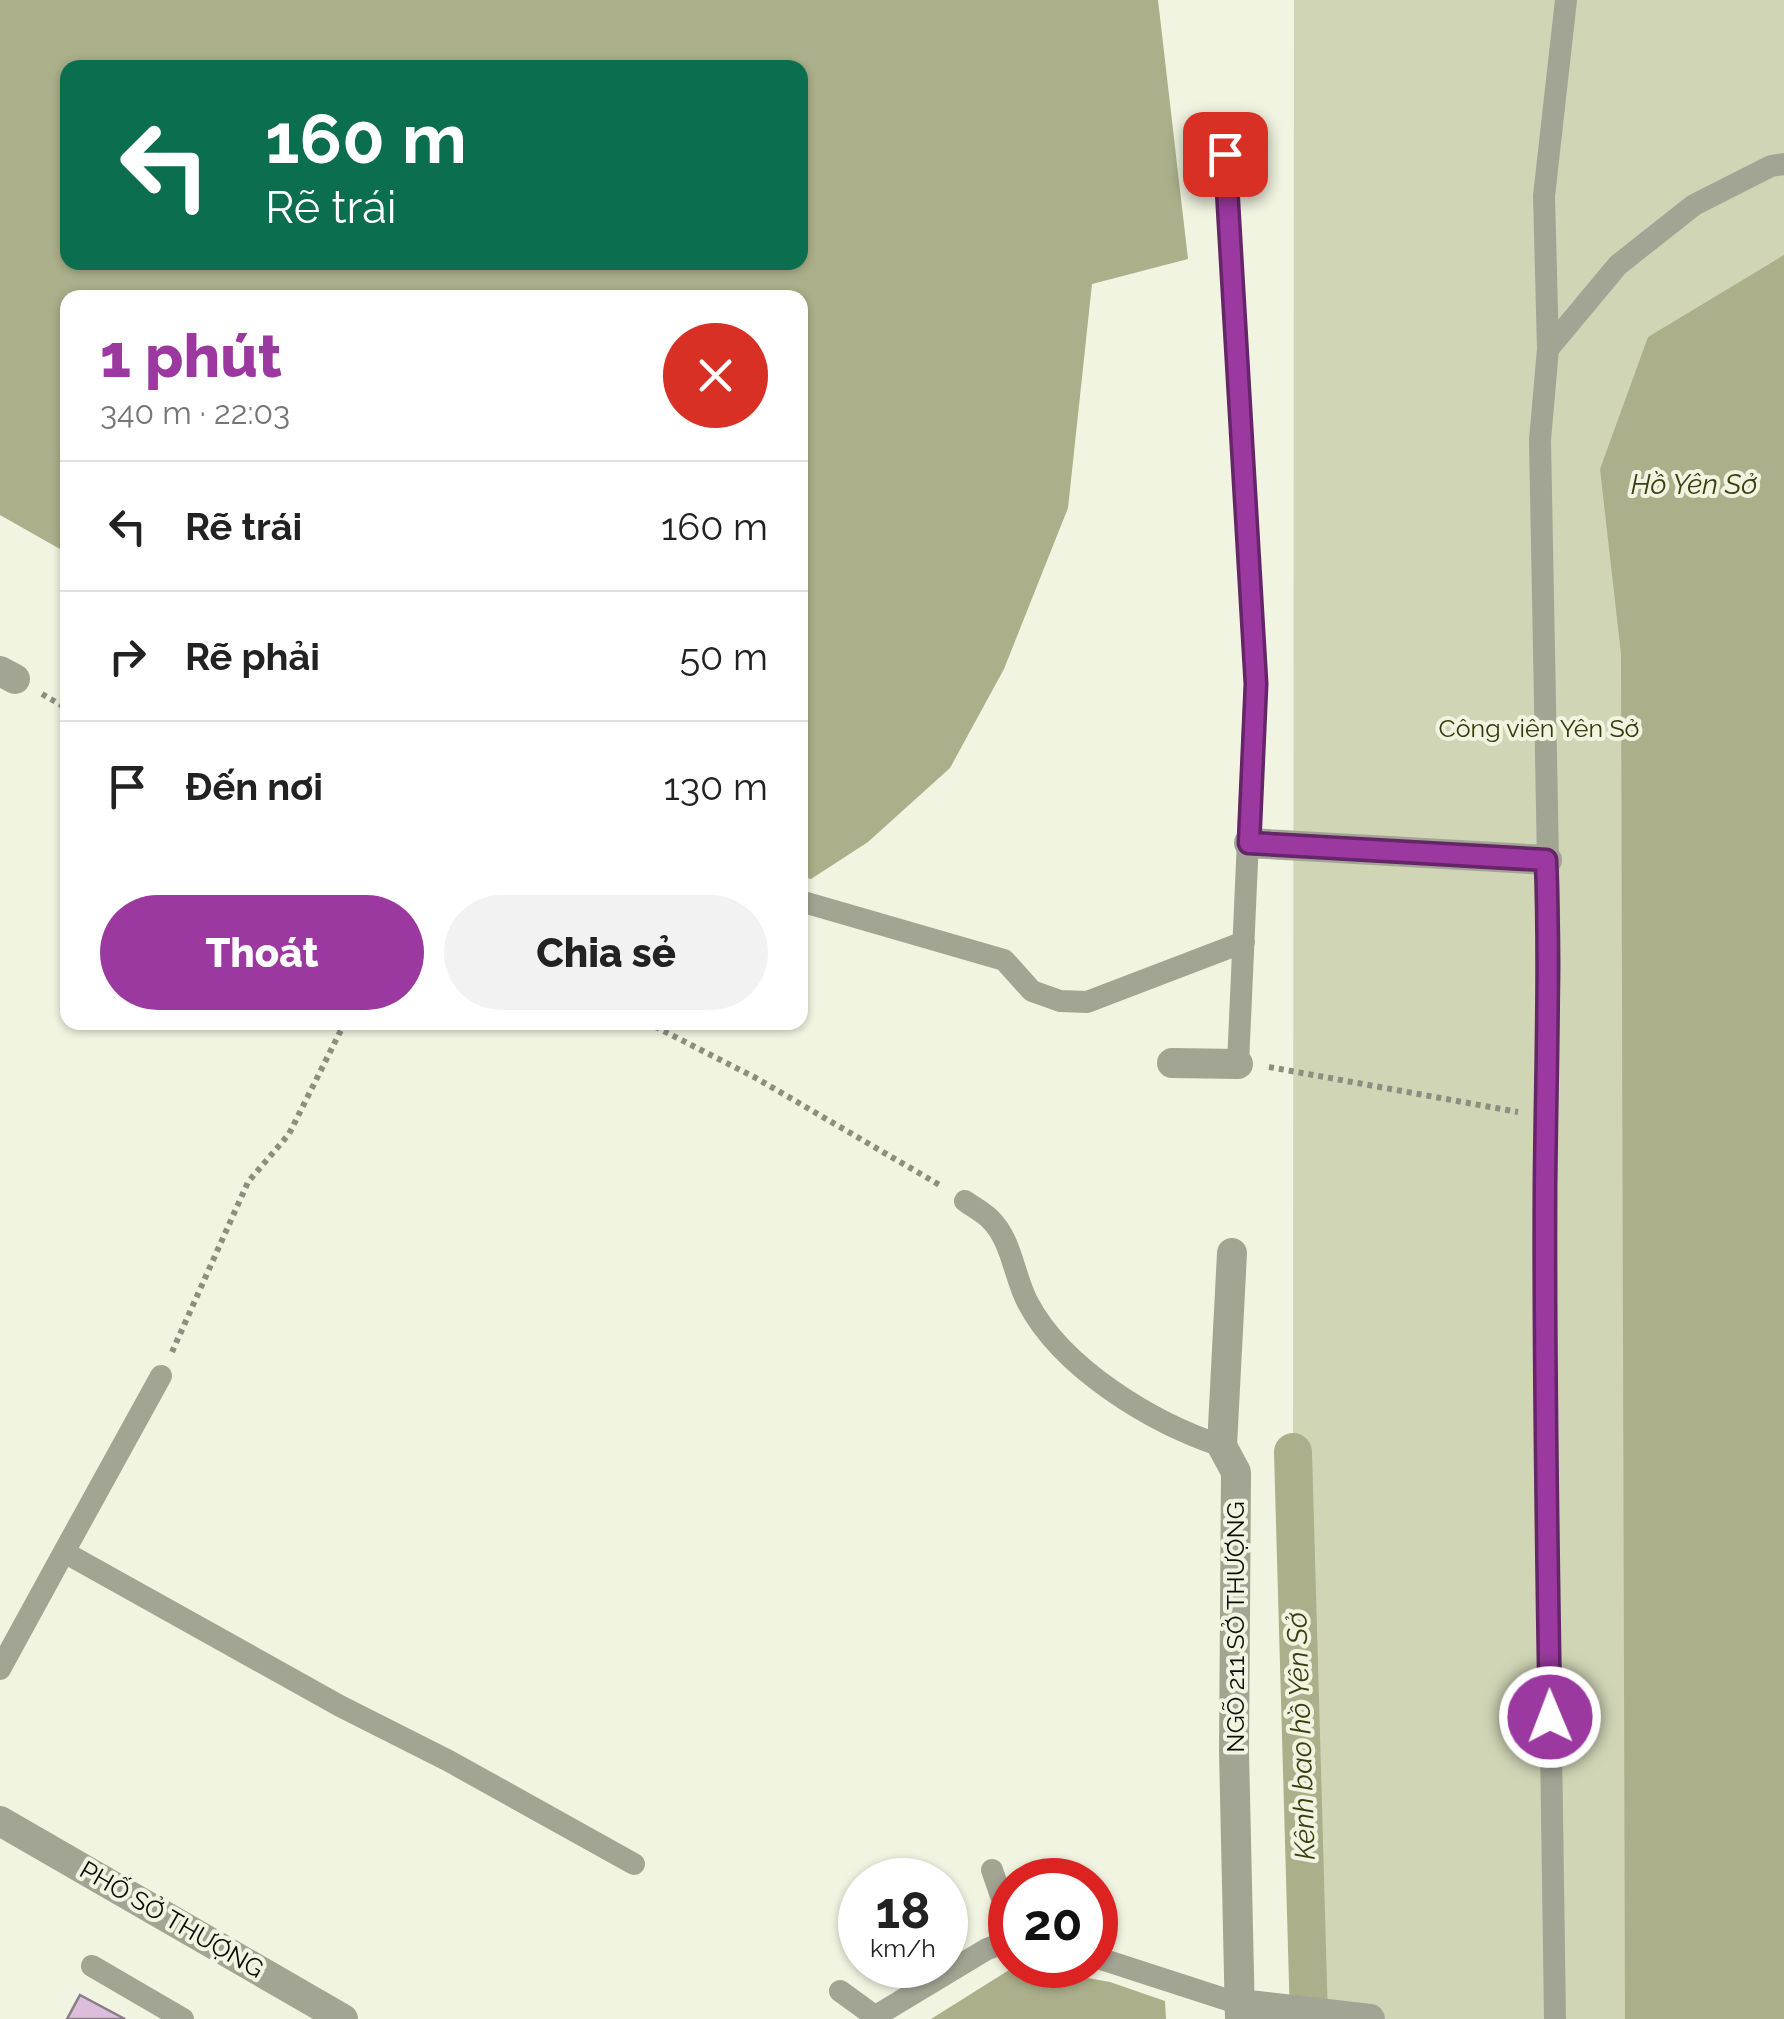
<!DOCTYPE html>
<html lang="vi">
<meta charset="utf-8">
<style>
:root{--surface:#fff;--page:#f2f2f2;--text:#222;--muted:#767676;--line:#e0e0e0;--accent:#9b39a0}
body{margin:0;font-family:Raleway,sans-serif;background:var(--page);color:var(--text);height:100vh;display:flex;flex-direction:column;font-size:38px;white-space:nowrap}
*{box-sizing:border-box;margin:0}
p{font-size:32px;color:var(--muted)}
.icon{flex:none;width:55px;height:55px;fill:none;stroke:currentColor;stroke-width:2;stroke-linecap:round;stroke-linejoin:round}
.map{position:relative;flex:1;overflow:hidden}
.drawer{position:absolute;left:60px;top:290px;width:748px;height:740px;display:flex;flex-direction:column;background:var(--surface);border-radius:20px;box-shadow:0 2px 8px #0004}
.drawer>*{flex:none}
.banner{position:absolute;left:60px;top:60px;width:748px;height:210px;border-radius:20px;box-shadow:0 2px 8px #0004;background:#0b6e4f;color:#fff;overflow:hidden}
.speed{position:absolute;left:838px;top:1858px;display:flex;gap:20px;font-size:50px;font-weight:700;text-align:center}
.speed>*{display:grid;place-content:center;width:130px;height:130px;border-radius:50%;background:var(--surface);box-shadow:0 2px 8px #0004;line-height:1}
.speed small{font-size:25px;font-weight:400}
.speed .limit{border:15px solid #d22;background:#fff;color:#111}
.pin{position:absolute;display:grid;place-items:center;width:85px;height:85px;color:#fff;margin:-42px;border-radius:20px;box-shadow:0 5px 15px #0006}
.me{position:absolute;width:110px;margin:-55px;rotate:359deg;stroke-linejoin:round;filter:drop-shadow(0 0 8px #0008)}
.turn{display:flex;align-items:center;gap:35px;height:210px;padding:0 40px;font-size:45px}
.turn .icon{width:130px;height:130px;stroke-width:2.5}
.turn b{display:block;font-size:70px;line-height:85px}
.round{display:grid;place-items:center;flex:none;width:105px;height:105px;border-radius:52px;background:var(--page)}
.headline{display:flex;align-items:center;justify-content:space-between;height:170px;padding:0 40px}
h1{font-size:60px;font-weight:800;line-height:75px;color:var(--accent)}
.action{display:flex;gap:20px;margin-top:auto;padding:20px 40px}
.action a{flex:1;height:115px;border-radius:60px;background:var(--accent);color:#fff;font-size:40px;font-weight:800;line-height:115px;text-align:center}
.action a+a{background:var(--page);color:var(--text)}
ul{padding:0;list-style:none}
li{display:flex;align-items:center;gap:30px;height:130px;padding:0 40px;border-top:2px solid var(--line)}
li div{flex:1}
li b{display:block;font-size:38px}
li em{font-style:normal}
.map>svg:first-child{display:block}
</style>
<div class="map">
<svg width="1784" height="2019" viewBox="0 0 1784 2019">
<rect width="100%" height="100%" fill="#f1f4e0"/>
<path fill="#d0d5b6" d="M1294,0H1784V2019H1309L1293,1452Z"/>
<path fill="#abb08a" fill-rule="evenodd" d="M0,0H1158L1188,259L1092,284L1068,508L1004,669L950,768L868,842L811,879L800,876V298H68L67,553L0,515ZM68,68H800V262H68Z
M1784,255V2019H1625L1621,654L1600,469L1648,337Z
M1017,1965L1110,1982L1165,2001L1166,2019H931Z"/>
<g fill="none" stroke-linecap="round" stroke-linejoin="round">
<path stroke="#abb08a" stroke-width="38" d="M1293,1452L1309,2019"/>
</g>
<path fill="#dcbedc" stroke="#8a7d8a" stroke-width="2.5" d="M80,1995L125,2019H67Z"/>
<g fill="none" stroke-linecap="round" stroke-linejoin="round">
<path stroke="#8c8e80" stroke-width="6" stroke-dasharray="5 5" stroke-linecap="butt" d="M42,694L68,709
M646,1022L756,1078L943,1187
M1269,1067L1518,1112
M172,1352L248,1182L289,1134L345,1022"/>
<path stroke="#a2a594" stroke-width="22" d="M1225,153L1255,683L1238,1064
M1548,349L1544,196L1566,0
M800,901L1004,960L1032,991L1060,1001L1087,1002L1244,942
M965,1201C973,1207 983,1212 990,1219C1012,1240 1014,1277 1028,1303C1063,1369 1152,1423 1222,1446
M64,1552L161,1376
M0,1669L64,1552L340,1706L449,1761L634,1864
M992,1870L1010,1922
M1095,1957L1240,2004
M92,1966L183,2019
M840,1991L873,2015
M871,2019L987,1949L1010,1941
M1555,2019L1545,1330V1117L1550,966L1540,440L1548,349L1618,265L1694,205L1771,166L1784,164"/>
<path stroke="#a2a594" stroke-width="30" d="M0,671L15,679
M1249,843L1547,860
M1172,1063L1238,1064
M1232,1253L1222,1446L1236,1472L1234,1751L1240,2019
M0,1821L343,2019
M1240,2004L1370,2019"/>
</g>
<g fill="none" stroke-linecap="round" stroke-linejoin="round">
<defs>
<path id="route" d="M1225,154L1256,684L1249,843L1546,860C1550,968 1546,1077 1545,1186C1544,1363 1547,1540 1550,1717"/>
</defs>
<use href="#route" stroke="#652568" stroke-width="25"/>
<use href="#route" stroke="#9b39a0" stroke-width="18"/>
</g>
<g text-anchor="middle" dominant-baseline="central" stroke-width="8" stroke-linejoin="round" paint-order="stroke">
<g font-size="25" fill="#363909" stroke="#f1f4e0">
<text x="1539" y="728">Công viên Yên Sở</text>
</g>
<g font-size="25" fill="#0b0c06" stroke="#f1f4e0">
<text transform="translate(1235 1627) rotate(-90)">NGÕ 211 SỞ THƯỢNG</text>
<text transform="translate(172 1919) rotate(30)">PHỐ SỞ THƯỢNG</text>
</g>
<g font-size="28" font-style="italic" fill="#3b3f10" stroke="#f1f4e0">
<text x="1694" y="484">Hồ Yên Sở</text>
<text transform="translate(1301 1736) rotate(-92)">Kênh bao hồ Yên Sở</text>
</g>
</g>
</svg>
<div class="speed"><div>18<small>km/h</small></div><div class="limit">20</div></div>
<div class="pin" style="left:1225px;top:154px;background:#d93025"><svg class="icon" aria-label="arrive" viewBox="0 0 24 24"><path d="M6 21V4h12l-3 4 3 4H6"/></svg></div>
<svg class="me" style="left:1550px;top:1717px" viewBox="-20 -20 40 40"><circle r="17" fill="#9b39a0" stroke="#fff" stroke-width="3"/><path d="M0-11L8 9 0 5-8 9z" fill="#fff"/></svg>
<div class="banner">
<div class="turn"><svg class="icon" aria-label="left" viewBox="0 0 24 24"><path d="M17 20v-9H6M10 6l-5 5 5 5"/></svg><div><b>160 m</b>Rẽ trái</div></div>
</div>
<section class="drawer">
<div class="headline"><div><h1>1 phút</h1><p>340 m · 22:03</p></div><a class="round" style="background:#d93025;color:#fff"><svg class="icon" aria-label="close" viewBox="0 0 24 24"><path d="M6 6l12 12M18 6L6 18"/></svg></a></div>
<ul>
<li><svg class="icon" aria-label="left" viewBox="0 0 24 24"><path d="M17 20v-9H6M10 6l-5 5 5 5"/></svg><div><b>Rẽ trái</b></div><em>160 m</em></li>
<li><svg class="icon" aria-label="right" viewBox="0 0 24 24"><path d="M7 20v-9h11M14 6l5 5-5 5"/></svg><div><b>Rẽ phải</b></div><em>50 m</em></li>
<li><svg class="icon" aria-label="arrive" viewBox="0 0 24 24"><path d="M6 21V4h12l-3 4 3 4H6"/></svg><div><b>Đến nơi</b></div><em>130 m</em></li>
</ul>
<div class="action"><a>Thoát</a><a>Chia sẻ</a></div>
</section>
</div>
